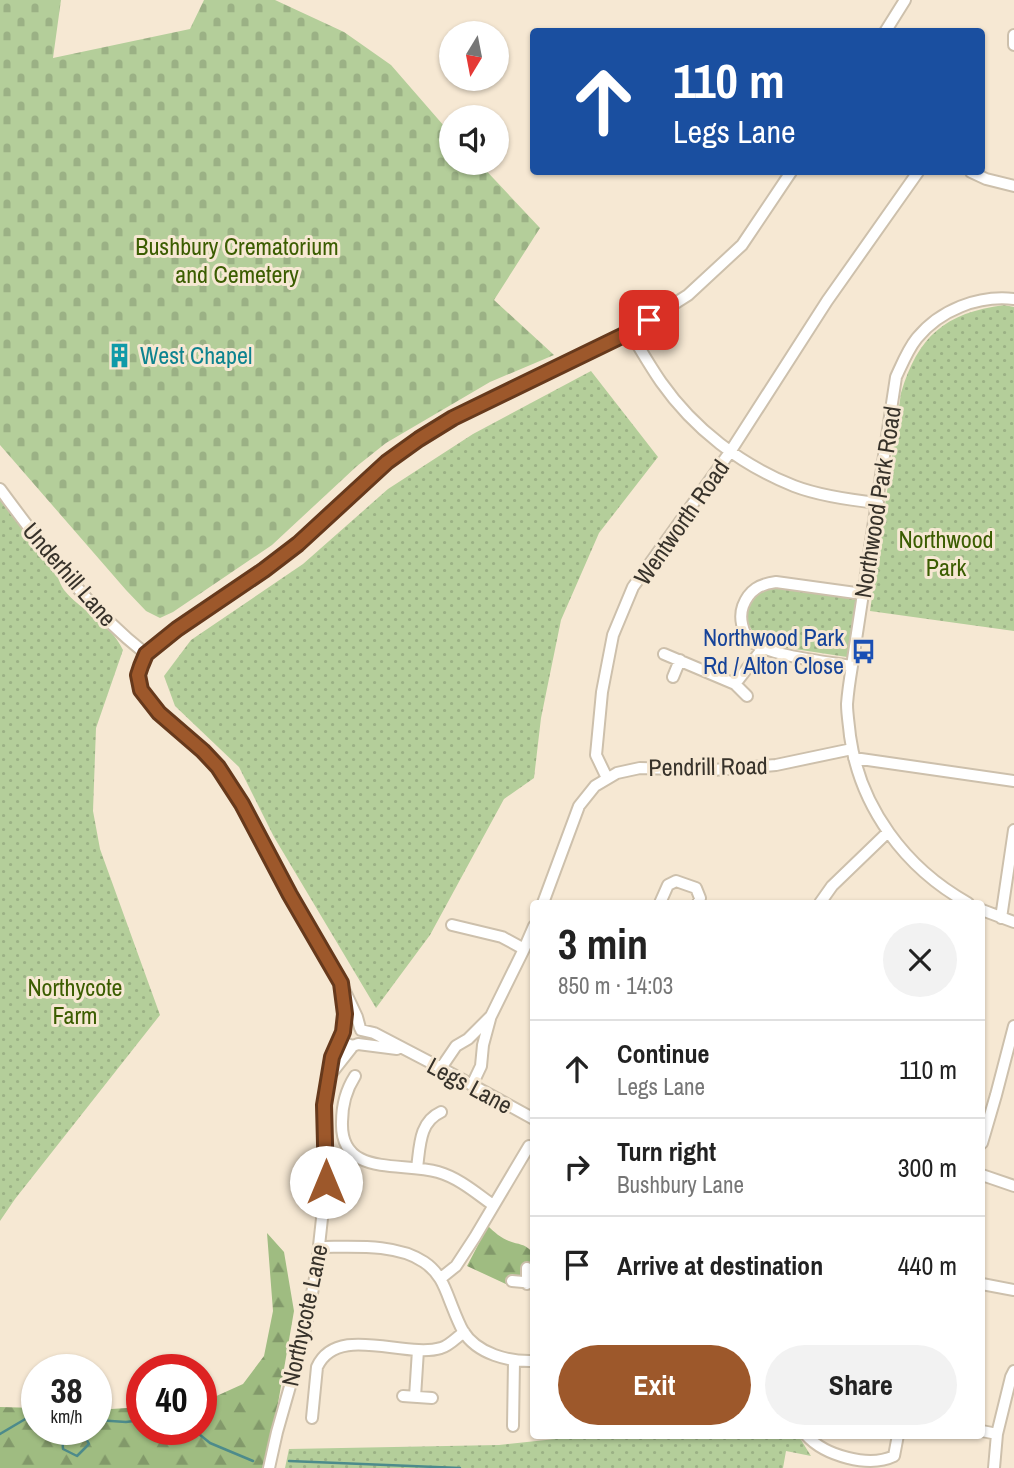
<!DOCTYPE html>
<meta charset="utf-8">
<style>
:root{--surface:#fff;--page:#f2f2f2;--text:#222;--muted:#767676;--line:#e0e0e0;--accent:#9d582b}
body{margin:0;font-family:"Archivo Narrow",sans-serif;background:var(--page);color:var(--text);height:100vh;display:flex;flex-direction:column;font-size:26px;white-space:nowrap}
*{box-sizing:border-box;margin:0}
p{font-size:23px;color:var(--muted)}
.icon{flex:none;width:38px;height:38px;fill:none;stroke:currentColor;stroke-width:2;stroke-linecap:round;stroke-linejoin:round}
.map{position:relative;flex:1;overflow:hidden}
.sheet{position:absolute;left:530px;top:900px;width:455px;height:539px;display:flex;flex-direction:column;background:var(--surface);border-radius:7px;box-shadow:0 2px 5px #0004}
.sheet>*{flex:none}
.hud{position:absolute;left:530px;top:28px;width:455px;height:147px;border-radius:7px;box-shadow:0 2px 5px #0004;background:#1a4fa0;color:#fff;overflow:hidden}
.needle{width:46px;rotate:190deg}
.fabs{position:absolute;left:439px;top:21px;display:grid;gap:14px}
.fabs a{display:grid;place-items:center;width:70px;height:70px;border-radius:50%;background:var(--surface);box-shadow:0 2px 5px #0004;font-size:35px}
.speed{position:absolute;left:21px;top:1354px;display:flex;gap:14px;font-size:35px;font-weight:700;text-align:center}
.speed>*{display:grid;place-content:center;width:91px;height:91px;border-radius:50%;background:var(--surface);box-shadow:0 2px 5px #0004;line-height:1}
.speed small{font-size:18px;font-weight:400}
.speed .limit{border:10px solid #d22;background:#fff;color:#111}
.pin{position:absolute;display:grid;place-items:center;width:60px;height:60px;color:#fff;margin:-30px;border-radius:14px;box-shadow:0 4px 10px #0006}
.me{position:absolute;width:77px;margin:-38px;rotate:0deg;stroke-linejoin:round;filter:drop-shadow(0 0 5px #0008)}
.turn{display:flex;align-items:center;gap:24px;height:147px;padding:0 28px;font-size:32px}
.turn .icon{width:91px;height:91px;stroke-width:2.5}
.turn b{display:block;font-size:49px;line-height:60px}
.round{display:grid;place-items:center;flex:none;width:74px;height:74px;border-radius:37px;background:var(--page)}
.summary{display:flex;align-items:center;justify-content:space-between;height:119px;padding:0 28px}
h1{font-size:42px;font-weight:700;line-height:52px}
.primary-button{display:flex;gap:14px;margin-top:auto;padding:14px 28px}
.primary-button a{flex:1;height:80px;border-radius:42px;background:var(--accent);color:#fff;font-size:28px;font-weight:700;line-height:80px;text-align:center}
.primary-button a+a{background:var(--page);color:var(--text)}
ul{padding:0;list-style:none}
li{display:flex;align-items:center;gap:21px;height:98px;padding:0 28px;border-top:2px solid var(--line)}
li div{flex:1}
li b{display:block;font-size:26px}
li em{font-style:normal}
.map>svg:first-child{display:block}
</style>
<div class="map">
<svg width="1014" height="1468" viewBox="0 0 1014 1468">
<defs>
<pattern id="grass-dots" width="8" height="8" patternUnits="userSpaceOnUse" patternTransform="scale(1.75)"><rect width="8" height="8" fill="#b4ce9a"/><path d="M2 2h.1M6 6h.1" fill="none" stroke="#9bb185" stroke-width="1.8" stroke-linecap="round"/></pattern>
<pattern id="forest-firs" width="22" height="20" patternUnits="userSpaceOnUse" patternTransform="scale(1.75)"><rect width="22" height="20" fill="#9fbc81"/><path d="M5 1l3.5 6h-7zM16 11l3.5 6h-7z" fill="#82996a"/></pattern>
<pattern id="cemetery-stones" width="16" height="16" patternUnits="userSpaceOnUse" patternTransform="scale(1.75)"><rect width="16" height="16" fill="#b4ce9a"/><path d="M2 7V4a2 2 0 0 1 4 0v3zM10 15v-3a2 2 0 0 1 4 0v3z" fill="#9bb185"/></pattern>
</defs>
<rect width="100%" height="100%" fill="#f6e8d3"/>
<path fill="url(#grass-dots)" d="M1004,305L1014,307V631L870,611L901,393C918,336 945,313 1004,305Z
M591,371L658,457L599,533L561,620L541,718L534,778L504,799L430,935L376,1008L274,837L239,767L175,706L164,676L191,640L303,564L388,489L473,434Z
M0,492L57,575C59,580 61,586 64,590C82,612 109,621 123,650L96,728L93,811L100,849L160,1015L15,1199L0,1221Z
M777,587L857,598L847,657L768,645C737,627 740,593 777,587Z
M593,1435H798L811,1456L786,1451L783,1468H285L289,1449L499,1445Z"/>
<path fill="url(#forest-firs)" d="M488,1226C494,1232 501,1238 509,1241C519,1245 524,1243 532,1252V1269H524L519,1277L509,1276L508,1285L467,1266Z
M267,1233L284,1252L294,1311L276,1415L264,1468H0V1407L37,1408V1430H96V1410L142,1407V1430H201V1403L243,1384L264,1356L273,1311Z"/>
<path fill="url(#cemetery-stones)" d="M0,0H61L53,58L190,29L204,0H275L344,32L391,65L451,134L452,163H479L540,228L494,300L554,355L490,382L386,443L357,466L272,545L173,612L160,618L146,611L126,590L0,445Z"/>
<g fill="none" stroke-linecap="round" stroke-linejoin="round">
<path stroke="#4d8b8b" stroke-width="2.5" d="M96,1420L126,1422L142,1420
M59,1430L62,1434L63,1449L77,1456L89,1444L83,1433L84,1430
M194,1430L210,1443L253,1461
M0,1434L27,1418L37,1419
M289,1461L460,1468"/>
<defs>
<path id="minor" d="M885,32L905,0
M1014,35V45
M971,172L986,179L1014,186
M630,332C640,349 650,366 661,382C694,429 741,465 794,486C820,496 850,500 878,503
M0,489C44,548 87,608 146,654
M664,654L735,684L747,696
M852,666C828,662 768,656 751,641C742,633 739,617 743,606C749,590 760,584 776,582L863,594
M673,677L680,660
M735,684L763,648
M854,758L1014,781
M607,778L596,755L602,692L613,635L633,587L730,452L827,301L918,172
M543,903L579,806L595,786L617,773L640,768L713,770L776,765L852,749
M660,903L668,885L676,881L696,888L700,898L698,903
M820,903L832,886L888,832
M968,903C905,868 860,807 850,736C849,725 847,714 847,704C848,691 850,678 852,666L896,377C902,364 908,349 917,338C940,310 978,295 1014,299
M982,910L1014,922
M1001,918L1014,830
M452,925L502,937L524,949
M360,1028L357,1017L341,983L290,895L241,804L218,767L203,751L159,713L140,690L138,675L146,654L176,629L264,570L298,544L387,462L419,439L453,418L630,332L688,295L742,245L791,172
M361,1030L374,1033L441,1068L534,1119
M342,1035C343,1043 350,1048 358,1044L397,1049
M441,1068L456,1046L468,1039L491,1016L524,949L534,926
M331,1074L353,1046
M355,1076C346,1090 342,1105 342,1122C340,1178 402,1161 438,1172C459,1178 476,1193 493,1205
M472,1085L481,1066L483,1045L490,1019
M982,1143L996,1095L1014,1026
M417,1168C420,1146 419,1122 441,1112
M982,1175L1014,1186
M319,1247C352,1247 396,1243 424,1262C439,1272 444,1285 450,1301C454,1311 458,1322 463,1331C477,1354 509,1362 534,1361
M441,1278L456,1266L475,1237L529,1146
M512,1281L534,1283
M527,1284V1268
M982,1284L1014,1290
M403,1396L432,1398
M415,1397L418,1350
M312,1418L317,1367C337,1323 405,1359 441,1348C449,1346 457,1337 464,1332
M513,1426L514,1361
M982,1431L997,1434L1011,1377L1014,1371
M806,1435C825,1456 869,1468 894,1456L898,1435
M269,1468L277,1432L302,1344L316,1273L326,1182L325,1090L332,1057L343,1032L345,1014L342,994
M994,1468L997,1434"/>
</defs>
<use href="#minor" stroke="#cdc0ac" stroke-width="14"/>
<use href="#minor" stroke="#fff" stroke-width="10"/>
</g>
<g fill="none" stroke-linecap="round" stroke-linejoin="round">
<defs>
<path id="route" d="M326,1182L324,1105L332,1057L343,1032L345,1014L341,983L290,895L242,804L218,767L203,751L159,713L141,690L138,675L141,666L146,654L177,629L264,570L298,544L387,462L419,439L453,418L630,332L649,320"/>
</defs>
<use href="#route" stroke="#66391c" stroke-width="18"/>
<use href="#route" stroke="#9d582b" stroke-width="12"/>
</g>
<defs>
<symbol id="building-bare" viewBox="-9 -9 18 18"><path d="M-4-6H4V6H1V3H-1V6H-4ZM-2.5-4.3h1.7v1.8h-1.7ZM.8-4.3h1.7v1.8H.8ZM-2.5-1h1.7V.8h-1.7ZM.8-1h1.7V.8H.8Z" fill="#0f9aa8" stroke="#f6e8d3" stroke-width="2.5" paint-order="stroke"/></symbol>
<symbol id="bus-bare" viewBox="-9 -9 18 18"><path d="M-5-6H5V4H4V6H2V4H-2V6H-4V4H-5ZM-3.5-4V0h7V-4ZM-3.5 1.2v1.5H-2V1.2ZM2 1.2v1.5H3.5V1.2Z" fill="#1a4fb4" stroke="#f6e8d3" stroke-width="2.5" paint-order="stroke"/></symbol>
</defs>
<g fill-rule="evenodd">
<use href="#building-bare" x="102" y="338" width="35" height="35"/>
<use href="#bus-bare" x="846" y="634" width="35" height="35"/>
</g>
<g text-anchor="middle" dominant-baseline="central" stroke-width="6" stroke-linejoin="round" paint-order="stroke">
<g font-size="24" fill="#3b5d01" stroke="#f6e8d3">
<text x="237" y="246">Bushbury Crematorium<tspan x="237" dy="28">and Cemetery</tspan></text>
<text x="946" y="539">Northwood<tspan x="946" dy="28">Park</tspan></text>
<text x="75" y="987">Northycote<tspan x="75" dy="28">Farm</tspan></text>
</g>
<g font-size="24" fill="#0d838f" stroke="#f6e8d3" text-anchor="start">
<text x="140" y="355">West Chapel</text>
</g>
<g font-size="24" fill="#37322a" stroke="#f6e8d3">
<text transform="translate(877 502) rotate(-81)">Northwood Park Road</text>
<text transform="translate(681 522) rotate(-55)">Wentworth Road</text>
<text transform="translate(70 574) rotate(49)">Underhill Lane</text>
<text transform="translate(708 766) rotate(-1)">Pendrill Road</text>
<text transform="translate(470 1085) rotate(28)">Legs Lane</text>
<text transform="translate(304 1315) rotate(-78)">Northycote Lane</text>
</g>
<g font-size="24" fill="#164399" stroke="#f6e8d3" text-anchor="end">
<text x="844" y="637">Northwood Park<tspan x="844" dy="28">Rd / Alton Close</tspan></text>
</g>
</g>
</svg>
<div class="fabs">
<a><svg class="needle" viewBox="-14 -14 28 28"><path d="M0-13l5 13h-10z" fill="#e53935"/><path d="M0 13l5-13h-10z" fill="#767676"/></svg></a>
<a><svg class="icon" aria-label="sound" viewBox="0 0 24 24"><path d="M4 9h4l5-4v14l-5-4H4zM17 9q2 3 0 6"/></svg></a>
</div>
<div class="speed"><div>38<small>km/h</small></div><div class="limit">40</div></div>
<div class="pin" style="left:649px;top:320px;background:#d93025"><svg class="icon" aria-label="arrive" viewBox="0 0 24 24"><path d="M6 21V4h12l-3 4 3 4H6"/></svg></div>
<svg class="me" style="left:326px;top:1182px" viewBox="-20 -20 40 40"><circle r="19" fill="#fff"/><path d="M0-13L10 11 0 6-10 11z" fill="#9d582b"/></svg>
<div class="hud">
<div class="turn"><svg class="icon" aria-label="ahead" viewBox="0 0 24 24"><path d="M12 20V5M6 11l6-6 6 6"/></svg><div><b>110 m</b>Legs Lane</div></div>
</div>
<section class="sheet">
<div class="summary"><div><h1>3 min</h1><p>850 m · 14:03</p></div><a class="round"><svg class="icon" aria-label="close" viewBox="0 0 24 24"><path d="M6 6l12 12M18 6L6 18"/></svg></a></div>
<ul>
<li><svg class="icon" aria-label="ahead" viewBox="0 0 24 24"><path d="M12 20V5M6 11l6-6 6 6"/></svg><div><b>Continue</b><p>Legs Lane</p></div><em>110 m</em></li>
<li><svg class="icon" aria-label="right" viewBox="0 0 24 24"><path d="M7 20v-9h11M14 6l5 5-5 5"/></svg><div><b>Turn right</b><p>Bushbury Lane</p></div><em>300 m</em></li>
<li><svg class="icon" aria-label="arrive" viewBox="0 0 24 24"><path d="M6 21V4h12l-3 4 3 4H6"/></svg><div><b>Arrive at destination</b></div><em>440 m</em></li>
</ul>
<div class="primary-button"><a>Exit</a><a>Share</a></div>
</section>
</div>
